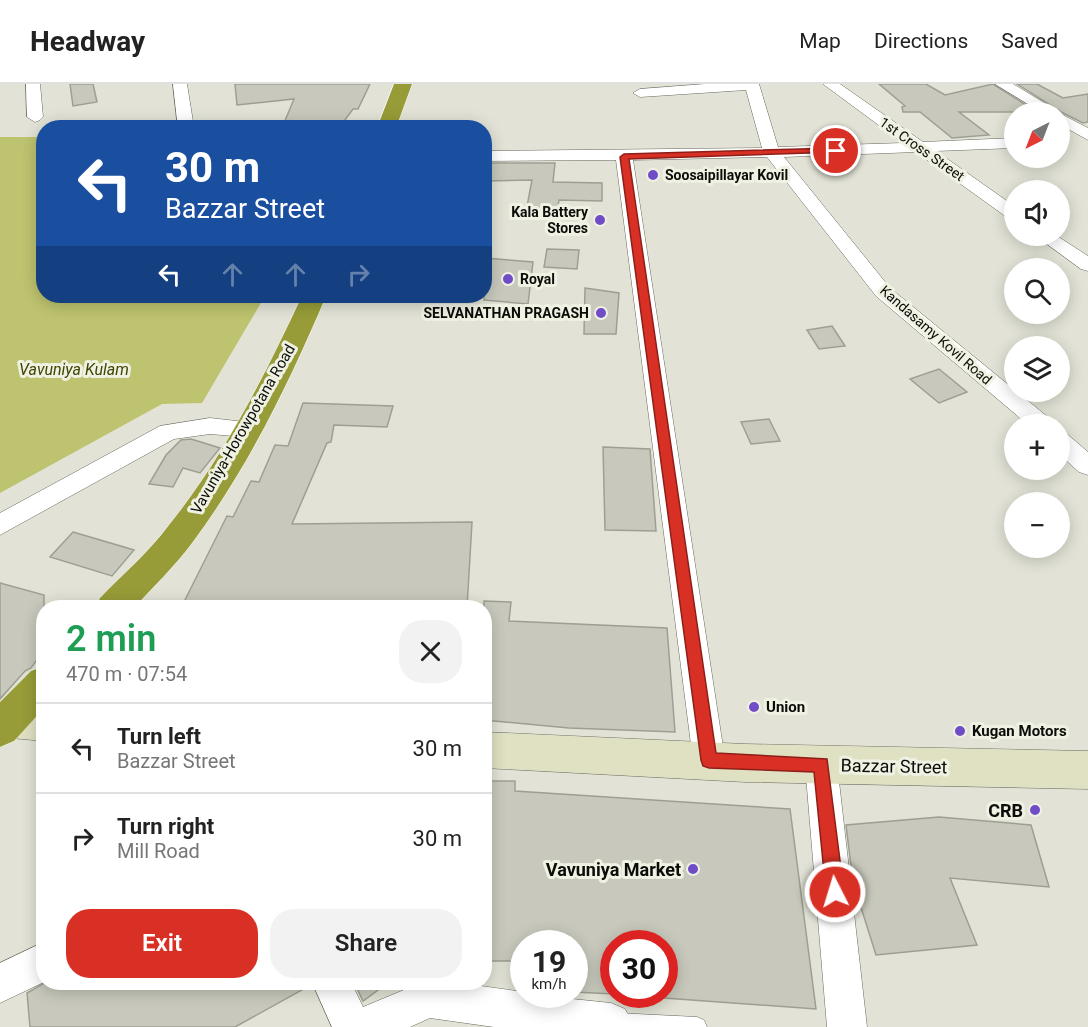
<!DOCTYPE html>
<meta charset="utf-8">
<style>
:root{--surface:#fff;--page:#f2f2f2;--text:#222;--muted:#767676;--line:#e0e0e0;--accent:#d93025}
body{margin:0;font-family:Roboto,sans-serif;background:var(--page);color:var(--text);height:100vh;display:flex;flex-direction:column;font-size:22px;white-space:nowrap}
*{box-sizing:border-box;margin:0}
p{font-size:20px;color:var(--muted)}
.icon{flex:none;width:33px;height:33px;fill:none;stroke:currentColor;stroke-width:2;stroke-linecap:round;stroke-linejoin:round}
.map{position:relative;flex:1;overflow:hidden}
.panel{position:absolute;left:36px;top:516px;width:456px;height:390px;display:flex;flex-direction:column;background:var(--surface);border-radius:24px;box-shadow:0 3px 15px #0003}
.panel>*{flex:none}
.hud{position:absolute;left:36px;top:36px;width:456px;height:183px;border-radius:24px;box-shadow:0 3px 15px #0003;background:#1a4fa0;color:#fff;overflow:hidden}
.needle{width:39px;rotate:222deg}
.fabs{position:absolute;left:1004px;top:18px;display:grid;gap:12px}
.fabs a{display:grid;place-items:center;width:66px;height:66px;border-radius:50%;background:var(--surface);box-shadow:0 3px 15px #0003;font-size:30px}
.speed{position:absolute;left:510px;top:846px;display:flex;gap:12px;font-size:30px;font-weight:700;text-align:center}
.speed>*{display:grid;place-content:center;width:78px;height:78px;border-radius:50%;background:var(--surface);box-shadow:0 3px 15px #0003;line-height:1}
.speed small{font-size:15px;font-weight:400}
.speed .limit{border:9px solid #d22;background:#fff;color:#111}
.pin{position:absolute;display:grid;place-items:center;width:51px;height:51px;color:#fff;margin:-26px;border:3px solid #fff;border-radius:50%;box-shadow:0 2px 6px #0007}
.me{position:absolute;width:66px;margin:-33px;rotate:355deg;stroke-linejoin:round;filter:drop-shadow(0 0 4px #0008)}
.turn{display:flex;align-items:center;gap:21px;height:126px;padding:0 30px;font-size:27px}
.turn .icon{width:78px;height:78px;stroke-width:2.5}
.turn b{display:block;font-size:42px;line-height:51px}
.lanes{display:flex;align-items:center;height:57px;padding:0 30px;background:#0003;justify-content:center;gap:30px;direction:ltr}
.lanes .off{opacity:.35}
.round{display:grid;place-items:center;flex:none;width:63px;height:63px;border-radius:24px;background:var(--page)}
.headline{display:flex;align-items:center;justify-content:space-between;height:102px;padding:0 30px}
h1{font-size:36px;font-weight:600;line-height:45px;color:#1e9e55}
.primary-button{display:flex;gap:12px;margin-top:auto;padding:12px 30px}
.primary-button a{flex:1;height:69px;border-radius:24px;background:var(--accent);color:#fff;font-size:24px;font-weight:600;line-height:69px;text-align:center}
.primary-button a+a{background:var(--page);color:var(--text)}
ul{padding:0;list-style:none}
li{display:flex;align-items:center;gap:18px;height:90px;padding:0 30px;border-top:2px solid var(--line)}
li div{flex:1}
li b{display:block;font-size:22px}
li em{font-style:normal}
header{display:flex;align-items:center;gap:36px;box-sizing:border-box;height:84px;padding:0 30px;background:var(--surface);border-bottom:2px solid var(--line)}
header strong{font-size:28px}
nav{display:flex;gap:33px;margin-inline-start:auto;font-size:21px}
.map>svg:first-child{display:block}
</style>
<header>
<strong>Headway</strong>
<nav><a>Map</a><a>Directions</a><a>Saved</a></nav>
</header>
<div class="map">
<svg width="1088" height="943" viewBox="0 0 1088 943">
<rect width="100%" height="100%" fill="#e2e3d6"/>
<path fill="#bdc36e" d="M0,53H43L44,212H265L202,319L162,320L0,409Z"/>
<path fill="#c8c9bc" stroke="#9e9f93" stroke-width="1.5" d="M70,0H93L97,18L73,22Z
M235,0H370L358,25H353L342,40L306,38L304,44H282L294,15L237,21Z
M879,0H926L945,11L993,0L1037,28H959L989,51L952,54L920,28H903L902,23L905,22Z
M1017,0H1037L1063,14L1088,10V38L1083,39L1061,28Z
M484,79H555L553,98L602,99V117L559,116L556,134L525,133L532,96L484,97Z
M547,165L579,166L577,185L544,183Z
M484,174L533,178L528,220L484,216Z
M585,204L619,209L616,250H584Z
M832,242L845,262L819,265L807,246Z
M939,285L967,308L939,319L910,295Z
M303,319L393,322L387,343L334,341L331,358L327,359L292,440L472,438L467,524L182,522L227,432L233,433L251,397L259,398L275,361L288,362Z
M769,335L780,357L751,360L741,338Z
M191,355L220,364L200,389L183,384L173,403L149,400L166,371L181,356Z
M603,363L650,365L656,447L605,446Z
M73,448L134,466L112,492L50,473Z
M0,499L44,511V566L31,584L25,587L0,615Z
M484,517L511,518L509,537L667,544L675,648L569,644L484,636Z
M484,697H515V707L790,725L816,925L664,914V860H614V910L574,908V860H524V877H484Z
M939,733L1031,741L1049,803L950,794L977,861L876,871L853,798L846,741Z
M46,898H310L311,901L235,943H30L27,909Z
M354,898H389L363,917Z"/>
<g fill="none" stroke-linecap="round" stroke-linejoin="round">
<defs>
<path id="lane" d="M616,929L697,933L704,936L707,943H608L606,939L609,932Z"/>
<path id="street" d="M26,0H40L43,33L40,36L35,38L27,33Z
M173,0H187L194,44H178Z
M705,0H759L778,63L903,59L823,0H840L923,58L1014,54V64L936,67L1014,122V135L1008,134L916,68L784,73L890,204L1049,334L1053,340H1027L876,212L767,73L633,76L725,676L720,687L709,691L698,687L693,676L616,76L484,77V67L762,64L746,6L640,13L633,9L640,5Z
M995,0H1013L1059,28H1041Z
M1059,29L1088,44V56L1059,40Z
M1036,152H1057L1088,172V187L1081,185Z
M210,334L254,339L258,345L254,351L246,353L210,350L174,355L0,451V429L160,342Z
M1059,348L1067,350L1088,368V391L1079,388L1059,370Z
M821,665L832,669L837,680L867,943H827L805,680L810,669Z
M44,858V898L0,919V879Z
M312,898H351L363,923L423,898H452L524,908V910L611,919L625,925L634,943H494L430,934L410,943H332Z"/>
<path id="secondary" d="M6,621L44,623V657L0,653V623Z
M484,648L745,660L1088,667V705L745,698L484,684Z"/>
<path id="highway" d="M394,0H412L396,44H377Z
M302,212H326C290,297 248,384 192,459C175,482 154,502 134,524H95L100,514C123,490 149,468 169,441C224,373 265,291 302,212Z
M44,582V624L14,657L0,663V618L31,587Z"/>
</defs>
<use href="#lane" stroke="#68695e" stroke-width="1"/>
<use href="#street" stroke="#68695e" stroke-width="1"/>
<use href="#secondary" stroke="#68695e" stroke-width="1"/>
<use href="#highway" stroke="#fff" stroke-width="1"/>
<use href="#lane" fill="#fff" fill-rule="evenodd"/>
<use href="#street" fill="#fff" fill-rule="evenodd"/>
<use href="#secondary" fill="#e0e1c3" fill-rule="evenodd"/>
<use href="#highway" fill="#979c38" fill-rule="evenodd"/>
</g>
<path fill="#d93025" stroke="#8d1f18" stroke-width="1.5" d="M836,64L839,68L629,75L716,669L827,675L844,808L841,815L835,817L828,815L826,808L814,688L709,684L703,682L701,676L620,73L624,70Z"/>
<g fill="#704dc7" stroke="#eff1e3" stroke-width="2">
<circle cx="653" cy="91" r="6"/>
<circle cx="600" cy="136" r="6"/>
<circle cx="508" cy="195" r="6"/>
<circle cx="601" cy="229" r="6"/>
<circle cx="754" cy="623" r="6"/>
<circle cx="960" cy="647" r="6"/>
<circle cx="1035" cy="726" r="6"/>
<circle cx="693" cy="785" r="6"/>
</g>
<g text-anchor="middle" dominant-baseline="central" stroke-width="6" stroke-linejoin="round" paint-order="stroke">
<g font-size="14" fill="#0c0d08" stroke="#eff1e3">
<text transform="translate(922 65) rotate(35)">1st Cross Street</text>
<text transform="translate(936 251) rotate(41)">Kandasamy Kovil Road</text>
</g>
<g font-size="14" font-weight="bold" fill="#0c0d08" stroke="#eff1e3" text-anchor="start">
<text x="665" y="91">Soosaipillayar Kovil</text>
<text x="588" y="128" text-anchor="end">Kala Battery<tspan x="588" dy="16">Stores</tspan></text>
<text x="520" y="195">Royal</text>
<text x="589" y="229" text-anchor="end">SELVANATHAN PRAGASH</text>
</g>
<g font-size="15" fill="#0c0d08" stroke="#eff1e3">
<text transform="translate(243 345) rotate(-60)">Vavuniya-Horowpotana Road</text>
</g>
<g font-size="15" font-weight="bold" fill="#0c0d08" stroke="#eff1e3" text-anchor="start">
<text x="766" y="623">Union</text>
<text x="972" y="647">Kugan Motors</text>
</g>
<g font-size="16" font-style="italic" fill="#424400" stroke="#eff1e3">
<text x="74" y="285">Vavuniya Kulam</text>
</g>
<g font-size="18" fill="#0c0d08" stroke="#eff1e3">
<text transform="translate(894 682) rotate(1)">Bazzar Street</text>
</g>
<g font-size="18" font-weight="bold" fill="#0c0d08" stroke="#eff1e3" text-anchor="end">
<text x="1023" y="726">CRB</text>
<text x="681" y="785">Vavuniya Market</text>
</g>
</g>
</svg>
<div class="fabs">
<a><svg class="needle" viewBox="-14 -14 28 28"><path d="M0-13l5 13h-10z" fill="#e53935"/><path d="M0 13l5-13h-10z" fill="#767676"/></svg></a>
<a><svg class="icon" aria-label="sound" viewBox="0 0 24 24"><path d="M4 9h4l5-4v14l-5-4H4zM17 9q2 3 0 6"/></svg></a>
<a><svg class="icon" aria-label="search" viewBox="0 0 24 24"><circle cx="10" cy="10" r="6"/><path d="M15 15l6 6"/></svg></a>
<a><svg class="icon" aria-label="layers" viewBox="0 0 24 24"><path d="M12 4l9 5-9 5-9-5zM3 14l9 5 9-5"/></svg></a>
<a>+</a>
<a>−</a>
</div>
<div class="speed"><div>19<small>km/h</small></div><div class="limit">30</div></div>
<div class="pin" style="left:836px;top:67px;background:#d93025"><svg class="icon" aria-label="arrive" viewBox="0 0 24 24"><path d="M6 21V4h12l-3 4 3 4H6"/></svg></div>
<svg class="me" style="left:835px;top:808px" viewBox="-20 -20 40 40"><circle r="17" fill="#d93025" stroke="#fff" stroke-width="3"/><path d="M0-11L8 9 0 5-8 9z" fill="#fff"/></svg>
<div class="hud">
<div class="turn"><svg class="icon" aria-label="left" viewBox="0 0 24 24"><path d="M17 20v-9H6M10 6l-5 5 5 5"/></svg><div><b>30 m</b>Bazzar Street</div></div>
<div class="lanes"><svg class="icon" aria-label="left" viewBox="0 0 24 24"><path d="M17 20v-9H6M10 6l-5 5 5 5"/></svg><svg class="icon off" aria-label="ahead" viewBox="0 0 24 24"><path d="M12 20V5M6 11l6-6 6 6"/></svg><svg class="icon off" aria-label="ahead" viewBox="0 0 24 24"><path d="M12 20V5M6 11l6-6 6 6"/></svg><svg class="icon off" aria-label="right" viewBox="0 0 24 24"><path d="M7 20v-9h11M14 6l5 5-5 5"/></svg></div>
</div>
<section class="panel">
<div class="headline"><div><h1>2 min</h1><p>470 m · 07:54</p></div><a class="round"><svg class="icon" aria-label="close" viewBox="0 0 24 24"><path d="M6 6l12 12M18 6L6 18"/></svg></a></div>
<ul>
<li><svg class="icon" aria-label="left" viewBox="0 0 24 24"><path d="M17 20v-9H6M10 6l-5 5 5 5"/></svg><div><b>Turn left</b><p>Bazzar Street</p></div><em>30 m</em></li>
<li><svg class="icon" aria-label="right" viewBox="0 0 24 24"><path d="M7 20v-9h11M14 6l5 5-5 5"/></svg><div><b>Turn right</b><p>Mill Road</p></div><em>30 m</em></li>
</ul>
<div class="primary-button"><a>Exit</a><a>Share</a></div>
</section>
</div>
